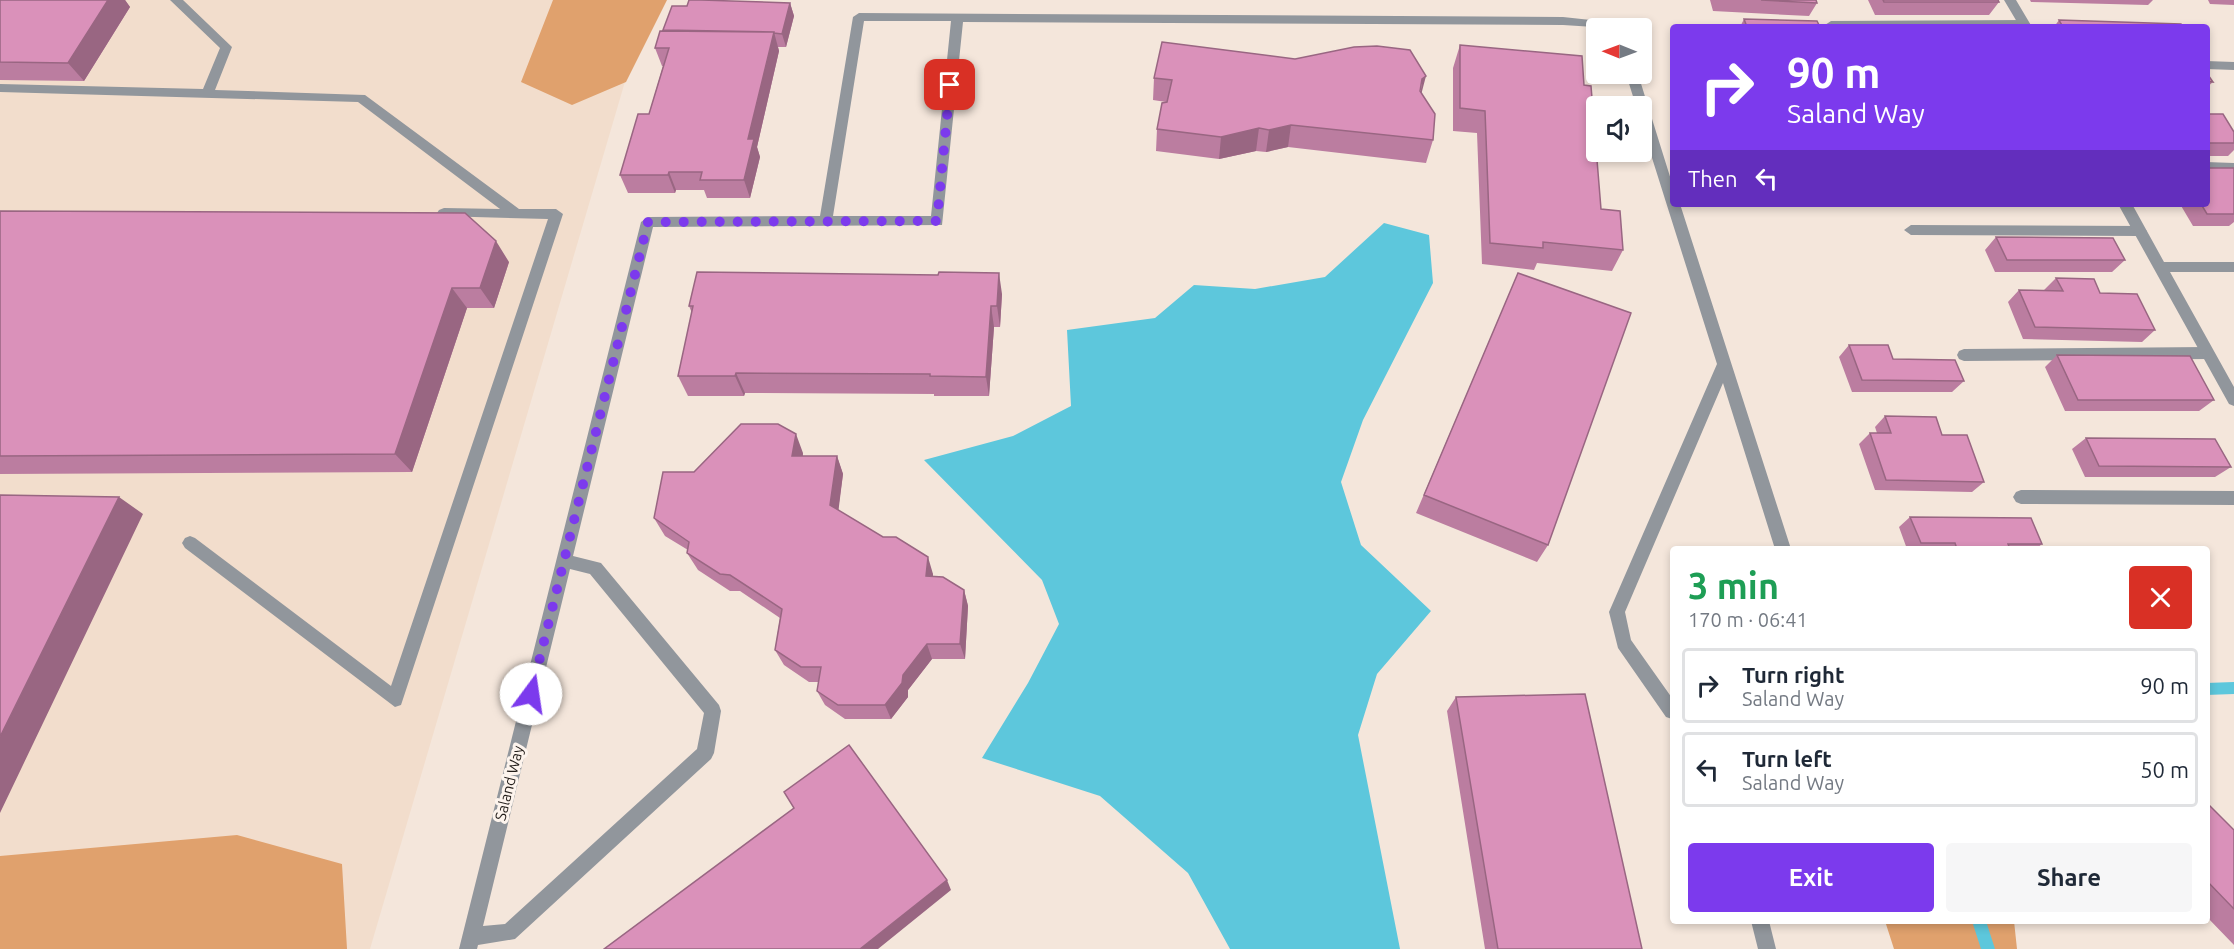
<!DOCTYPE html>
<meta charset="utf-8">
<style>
:root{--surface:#fff;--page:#f6f6f7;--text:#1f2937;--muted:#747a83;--line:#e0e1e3;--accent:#7c3aed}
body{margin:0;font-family:Ubuntu,sans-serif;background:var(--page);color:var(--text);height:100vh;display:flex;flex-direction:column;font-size:22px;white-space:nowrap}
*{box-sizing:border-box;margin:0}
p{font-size:20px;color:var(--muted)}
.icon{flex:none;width:33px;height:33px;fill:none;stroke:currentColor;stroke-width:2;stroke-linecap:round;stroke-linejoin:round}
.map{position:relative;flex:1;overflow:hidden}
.drawer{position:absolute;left:1670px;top:546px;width:540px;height:378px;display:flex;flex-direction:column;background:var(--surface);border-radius:6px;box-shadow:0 3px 9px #0003}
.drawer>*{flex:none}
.hud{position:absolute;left:1670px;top:24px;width:540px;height:183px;border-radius:6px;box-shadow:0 3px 9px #0003;background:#7c3aed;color:#fff;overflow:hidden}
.needle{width:39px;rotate:271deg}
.tools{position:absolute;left:1586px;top:18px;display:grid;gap:12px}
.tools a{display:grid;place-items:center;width:66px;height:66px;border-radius:6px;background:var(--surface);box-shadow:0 3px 9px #0003;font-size:30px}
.pin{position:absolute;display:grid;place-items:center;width:51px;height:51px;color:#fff;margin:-26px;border-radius:12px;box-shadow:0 3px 9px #0006}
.me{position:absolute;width:66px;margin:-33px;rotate:14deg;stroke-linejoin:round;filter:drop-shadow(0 0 4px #0008)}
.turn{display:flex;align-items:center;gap:21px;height:126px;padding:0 18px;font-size:27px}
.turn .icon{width:78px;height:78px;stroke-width:2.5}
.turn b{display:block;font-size:42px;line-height:51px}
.then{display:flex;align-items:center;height:57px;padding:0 18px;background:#0003;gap:12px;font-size:22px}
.round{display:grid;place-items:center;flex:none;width:63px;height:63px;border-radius:6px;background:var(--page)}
.headline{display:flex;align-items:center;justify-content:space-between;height:102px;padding:0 18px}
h1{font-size:36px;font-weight:600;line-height:45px;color:#1e9e55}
.action{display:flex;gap:12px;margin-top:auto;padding:12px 18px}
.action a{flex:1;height:69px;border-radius:6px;background:var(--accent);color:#fff;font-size:24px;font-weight:600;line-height:69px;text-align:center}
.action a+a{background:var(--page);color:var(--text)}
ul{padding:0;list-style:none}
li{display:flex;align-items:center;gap:18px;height:75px;margin:0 12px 9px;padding:0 6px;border:3px solid var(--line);border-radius:6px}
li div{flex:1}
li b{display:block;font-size:22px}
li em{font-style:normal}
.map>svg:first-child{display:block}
</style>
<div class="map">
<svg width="2234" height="949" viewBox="0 0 2234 949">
<rect width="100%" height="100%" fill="#f4e6db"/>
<path fill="#f2ddcc" d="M0,0H649L370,949H0Z"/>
<path fill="#e0a16d" d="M553,0H667L626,82L572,105L521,82Z
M237,835L342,864L347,949H0V856Z
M1885,921H2014L2017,949H1894Z"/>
<path fill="#5dc7dc" d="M1384,223L1429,235L1433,283L1363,420L1341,482L1361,545L1431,611L1377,674L1358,735L1400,949H1230L1188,873L1100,796L982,758L1028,683L1059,624L1042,580L924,460L1013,436L1071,406L1067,330L1155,318L1194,285L1255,289L1325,277Z"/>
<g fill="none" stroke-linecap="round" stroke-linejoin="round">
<path fill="#5dc7dc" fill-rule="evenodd" d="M2234,682V694L2206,695V683Z
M1972,921H1986L1995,949H1981Z"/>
<path fill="#91969c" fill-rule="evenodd" d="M170,0H183L232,47L215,90L365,95L519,209H556L563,214L403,699L401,705L395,707L185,548L182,543L185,538L190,536L195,538L391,686L548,219L439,216L437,213L439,210L444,208L500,209L358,102L0,92V84L203,89L220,48Z
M2024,20L2028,21V27H1826L1825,25L1831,21Z
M2206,61L2234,62V70L2206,69Z
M2206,162L2234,163V173L2206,172Z
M1911,225L2140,226L2147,231L2140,236L1911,235L1904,230Z
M2207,347L2212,349L2214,353L2212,357L2207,359L1964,361L1959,359L1957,355L1959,351L1964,349Z
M2021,490L2234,491V505L2021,504L2016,502L2013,497L2016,492Z"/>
<path fill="#91969c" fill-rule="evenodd" d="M2004,0H2016L2032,27H2020Z
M859,13L1563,17L1600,21L1610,28L1563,25L963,22L942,225L653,227L573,556L601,563L719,705L721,711L714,753L711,759L515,939L478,945L477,949H459L641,222L648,217L820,216L853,17ZM864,21H951L931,216H833ZM570,569L590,574L704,713L697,749L505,924L483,926Z
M1626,74H1638L1672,183V204H1680L1791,549H1775L1723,383L1625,612L1631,640L1672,698V719L1666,717L1618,648L1609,612L1717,364L1641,123V106H1636Z
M2118,204H2132L2164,262H2234V272H2170L2234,387V406L2229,404Z
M1751,921H1769L1776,949H1758Z"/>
</g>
<path fill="#bb7da0" d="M0,0H125L130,7L84,81L0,80Z
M1710,0H1816L1817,3L1809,16L1713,11Z
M1868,0H1998L1999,2L1989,15H1875Z
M2030,0H2153L2148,5L2031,2Z
M2208,0H2234V5L2210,4Z
M790,3L794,16L786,47H778L779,51L757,147L760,157L750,198H707L704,190H676L675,193H628L620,175L649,114L663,66H662L655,48L663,30L687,6Z
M1744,19L1820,27H1740Z
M2059,20L2182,27H2054Z
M1460,45L1584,85L1601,209L1623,250L1612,271L1537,263L1534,270L1482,264L1477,133L1453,131V68Z
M2206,72L2213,82L2206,88Z
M1154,78L1422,93L1433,140L1426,163L1288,147L1266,152L1256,151L1219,159L1156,151L1157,129L1166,102L1153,100Z
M2206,114L2234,132V150L2228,156H2206Z
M2234,168V222L2229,226H2193L2180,204H2206Z
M0,211L509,262L494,308H467L412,472L0,474Z
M1996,237L2125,260L2112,272H1995L1985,250Z
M1518,273L1548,545L1537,562L1416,513Z
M2056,278L2100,293L2155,330L2142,342L2023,339L2008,302L2019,290L2045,291L2044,290Z
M1002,294L1000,327H994L989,396H934V394L745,393L744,396H688L678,376L692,313L689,306Z
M1849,345L1893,359L1964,381L1952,392H1852L1839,357Z
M2057,355L2214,400L2199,411H2065L2045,367Z
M1885,416L1942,435L1984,482L1972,492L1875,490L1859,444L1870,433H1877L1875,427Z
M2086,438L2231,467L2215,477H2085L2072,449Z
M803,453V456H837L843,474L838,510L933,574V577L964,590L968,606L965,659H932L908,690V697L891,719H845L825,705L817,691L819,682H809L784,665L775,650L780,618L740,591H730L698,570L687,553L688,550L665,536L654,518L694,472Z
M1910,517L2042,544L2036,549H1907L1899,527Z
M1456,697L1642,949H1485L1447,711Z
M2206,802L2234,830V945L2206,916Z"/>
<path fill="#996682" d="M108,0H125L130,7L84,81L68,63Z
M790,3L794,16L786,47L782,34Z
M774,32L779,51L757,147L760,157L750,198L744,180L748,139Z
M1426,76L1420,99L1422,79Z
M1291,125L1288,147L1266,152L1269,130Z
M1259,128L1256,151L1219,159L1221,137Z
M669,172L676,190L675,193L668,175Z
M496,241L509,262L494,308L480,288Z
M999,273L1002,294L1000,327L997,306Z
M452,288L467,308L412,472L395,454Z
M991,306L994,327L989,396L986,377Z
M736,373L745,393L744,396L735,376Z
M796,434L803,453L800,475L792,456Z
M837,456L843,474L837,522L830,505Z
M119,497L143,514L0,813V737Z
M928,557L933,574L931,593L926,576Z
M964,590L968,606L965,659L960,644Z
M927,644L932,659L908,690V697L891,719L885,705L903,675Z
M947,880L951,890L878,949H860Z"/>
<path fill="#da91ba" stroke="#996682" stroke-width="1.5" d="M0,0H108L68,63L0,62Z
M689,0H701L790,3L782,34L774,33V32L663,30L672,6H687Z
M1761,0H1816L1817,3Z
M1883,0H1998L1999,2H1884Z
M1744,19L1817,21L1820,27H1747Z
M2059,20L2181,24L2182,27H2063Z
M660,31L774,32L748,139H754L744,180H700L702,172H669L668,175H620L638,114H649L669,48H655Z
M1162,42L1295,59L1354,47L1377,46L1410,50L1426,76L1422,79L1420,91L1435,114L1433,140L1291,125L1269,130L1259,128L1221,137L1157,129L1162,103L1167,102L1172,80L1154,78Z
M1460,45L1582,56L1584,85L1591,86L1601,209L1620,211L1623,250L1543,242V248L1490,243L1485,111L1460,108Z
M2206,72L2213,82L2206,81Z
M2206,114H2223L2234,132V143H2206Z
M2206,168H2234V214H2207L2201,204H2206Z
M0,211L465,213L496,241L480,288H452L395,454L0,456Z
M1996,237L2113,238L2125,260H2007Z
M697,272L938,275L939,272L999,273L997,306H991L986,377L930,376V374L736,373L735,376H678L693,306H689Z
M1518,273L1631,313L1548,545L1424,495Z
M2056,278L2094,279L2100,293L2137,294L2155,330L2035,327L2019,290L2063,291Z
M1849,345H1888L1893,359L1955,360L1964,381L1862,380Z
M2057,355L2190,356L2214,400H2078Z
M1885,416L1936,417L1942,435H1967L1984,482L1886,480L1870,433H1891Z
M741,424H778L796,434L792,456H837L830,505L883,537H896L928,557L926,576L943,577L964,590L960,644H927L903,675L902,683L885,705H838L817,691L821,667H801L775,650L782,609L730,575L720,574L687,553L689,542L654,518L663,472H694Z
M2086,438L2215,439L2231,467L2099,466Z
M0,495L119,497L0,737Z
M1910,517L2031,518L2042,544H2008L2010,549H1957L1955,543H1921Z
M1585,694L1642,949H1498L1456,697Z
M849,745L947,880L860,949H604L794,808L784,792Z
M2206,802L2234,830V909L2206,880Z"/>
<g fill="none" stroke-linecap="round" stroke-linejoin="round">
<path stroke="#7c3aed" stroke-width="10" stroke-dasharray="0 18" d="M531,694L648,222L937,221L950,85"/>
</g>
<g text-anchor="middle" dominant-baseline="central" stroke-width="6" stroke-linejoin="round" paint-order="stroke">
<g font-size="15" fill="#231e1a" stroke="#fdf4ed">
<text transform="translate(509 783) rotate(-76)">Saland Way</text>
</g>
</g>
</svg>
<div class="tools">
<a><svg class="needle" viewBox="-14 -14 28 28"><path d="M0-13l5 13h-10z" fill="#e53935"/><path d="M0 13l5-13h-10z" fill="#747a83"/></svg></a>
<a><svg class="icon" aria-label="sound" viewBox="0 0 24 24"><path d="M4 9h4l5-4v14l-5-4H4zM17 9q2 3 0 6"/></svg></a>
</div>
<div class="pin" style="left:950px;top:85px;background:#d93025"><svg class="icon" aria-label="arrive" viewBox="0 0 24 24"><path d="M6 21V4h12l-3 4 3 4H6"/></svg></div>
<svg class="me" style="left:531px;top:694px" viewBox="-20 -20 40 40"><circle r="19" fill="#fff"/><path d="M0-13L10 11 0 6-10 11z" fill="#7c3aed"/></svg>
<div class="hud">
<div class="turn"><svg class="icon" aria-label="right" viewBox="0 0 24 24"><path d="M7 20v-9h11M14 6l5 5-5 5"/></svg><div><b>90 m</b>Saland Way</div></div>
<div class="then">Then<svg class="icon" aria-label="left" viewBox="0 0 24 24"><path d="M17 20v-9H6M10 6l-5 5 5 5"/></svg></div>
</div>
<section class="drawer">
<div class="headline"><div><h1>3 min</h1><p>170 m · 06:41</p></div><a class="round" style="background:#d93025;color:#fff"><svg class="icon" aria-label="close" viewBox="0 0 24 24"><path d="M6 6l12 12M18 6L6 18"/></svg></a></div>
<ul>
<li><svg class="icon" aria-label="right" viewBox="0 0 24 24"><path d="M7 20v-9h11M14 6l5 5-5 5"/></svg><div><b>Turn right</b><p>Saland Way</p></div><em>90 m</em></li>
<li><svg class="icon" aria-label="left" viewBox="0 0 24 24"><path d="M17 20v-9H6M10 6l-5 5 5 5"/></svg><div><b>Turn left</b><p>Saland Way</p></div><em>50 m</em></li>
</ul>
<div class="action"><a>Exit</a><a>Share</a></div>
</section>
</div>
